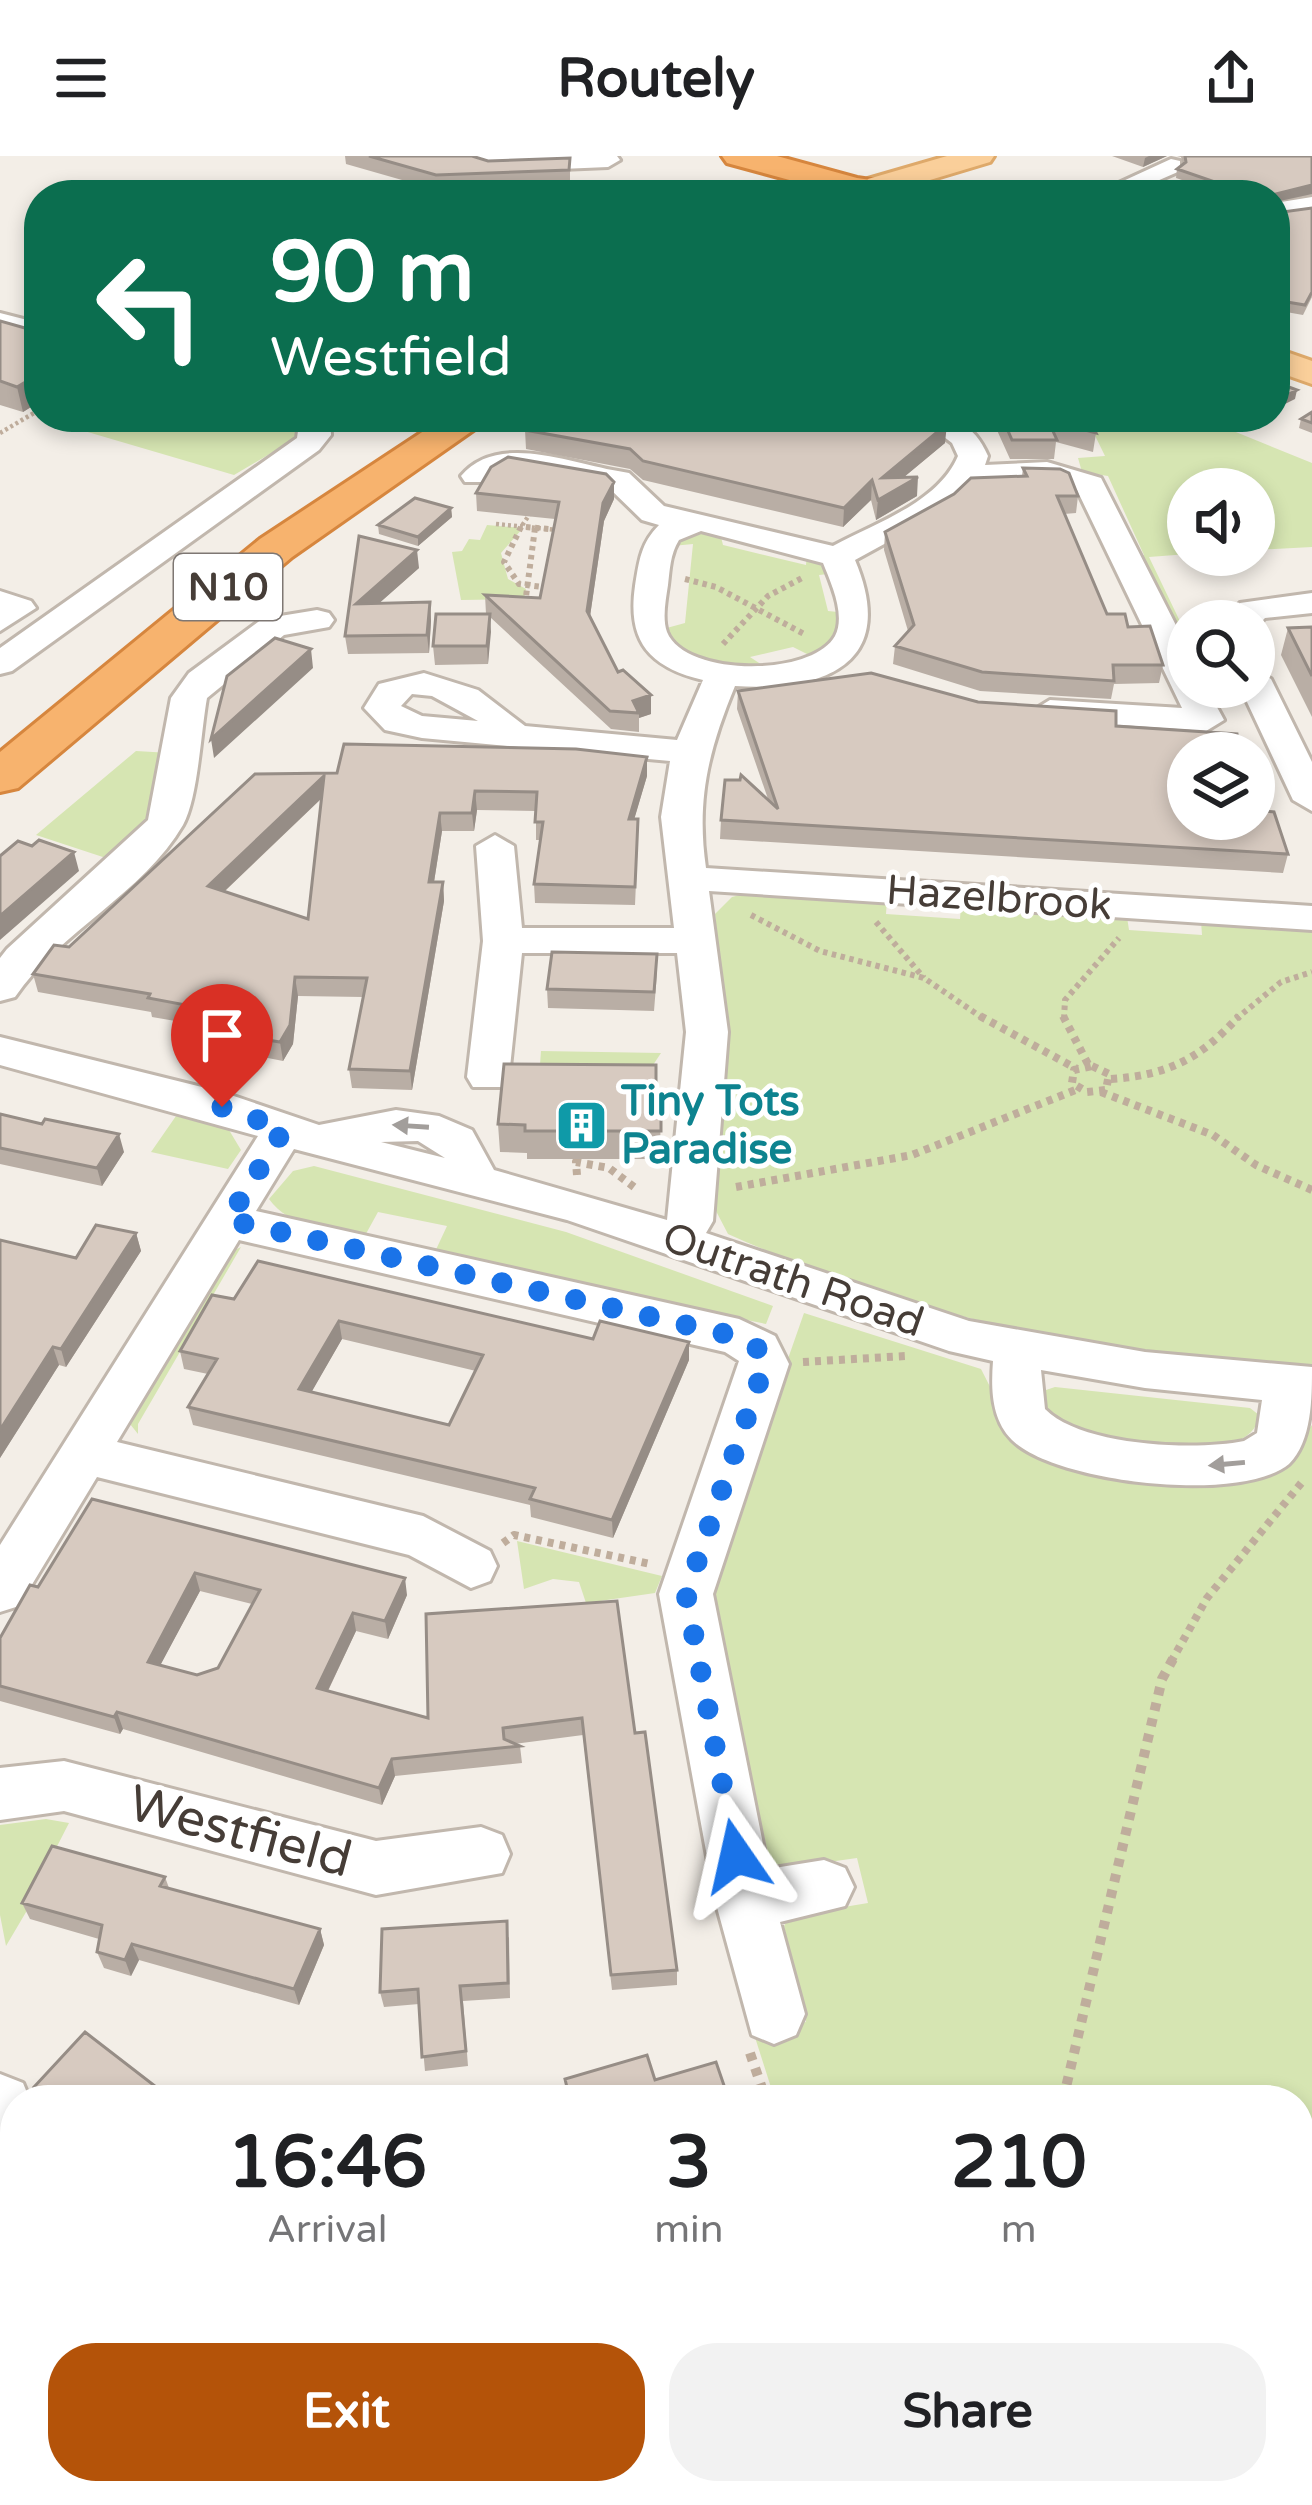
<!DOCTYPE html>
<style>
:root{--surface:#fff;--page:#f2f2f2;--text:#202124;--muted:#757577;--accent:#b45309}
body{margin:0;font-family:"Varela Round",sans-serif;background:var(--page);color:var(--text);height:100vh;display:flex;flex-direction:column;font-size:45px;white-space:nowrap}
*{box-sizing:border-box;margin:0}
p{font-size:39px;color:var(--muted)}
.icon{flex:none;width:66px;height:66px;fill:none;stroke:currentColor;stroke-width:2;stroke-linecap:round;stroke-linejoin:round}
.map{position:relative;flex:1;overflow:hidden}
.sheet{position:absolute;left:0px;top:1929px;width:1314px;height:420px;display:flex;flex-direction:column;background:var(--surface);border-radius:48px 48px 0 0;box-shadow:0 6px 18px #0003}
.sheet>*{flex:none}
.banner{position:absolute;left:24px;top:24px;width:1266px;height:252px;border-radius:48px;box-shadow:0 6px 18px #0003;background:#0b6e4f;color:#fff;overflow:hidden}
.controls{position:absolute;left:1167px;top:312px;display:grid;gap:24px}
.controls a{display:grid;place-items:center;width:108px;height:108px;border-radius:50%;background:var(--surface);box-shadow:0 6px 18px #0003;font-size:60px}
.pin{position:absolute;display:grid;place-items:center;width:102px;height:102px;color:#fff;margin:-123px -51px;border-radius:50% 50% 50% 0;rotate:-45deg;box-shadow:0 0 12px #0007}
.pin .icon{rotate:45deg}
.me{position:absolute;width:132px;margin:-66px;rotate:349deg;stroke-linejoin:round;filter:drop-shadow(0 0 9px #0008)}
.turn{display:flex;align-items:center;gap:42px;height:252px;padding:0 48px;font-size:54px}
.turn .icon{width:156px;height:156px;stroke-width:2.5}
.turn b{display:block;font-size:84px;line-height:102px}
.eta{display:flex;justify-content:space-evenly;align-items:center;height:204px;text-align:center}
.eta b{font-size:72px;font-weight:700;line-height:84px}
.cta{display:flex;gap:24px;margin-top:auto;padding:24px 48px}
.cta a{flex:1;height:138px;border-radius:48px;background:var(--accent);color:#fff;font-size:48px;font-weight:700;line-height:138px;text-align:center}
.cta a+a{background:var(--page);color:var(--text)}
header{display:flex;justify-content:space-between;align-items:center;height:156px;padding:0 48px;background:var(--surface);font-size:54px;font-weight:700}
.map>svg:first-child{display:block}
</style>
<header><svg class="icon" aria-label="menu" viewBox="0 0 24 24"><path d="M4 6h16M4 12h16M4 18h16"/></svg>Routely<svg class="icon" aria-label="share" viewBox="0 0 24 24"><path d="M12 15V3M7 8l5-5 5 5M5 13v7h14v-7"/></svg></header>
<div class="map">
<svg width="1312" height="2349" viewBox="0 0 1312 2349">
<rect width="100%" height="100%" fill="#f3eee7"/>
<path fill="#d6e5b2" d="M298,261L300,280L234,319L40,262Z
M1086,261H1199L1312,307V391L1254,394V333H1188V398L1149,401L1188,482V502L1135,401L1144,399L1108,320L1082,316L1078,302L1105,300Z
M487,369L523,372L501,397L508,423L526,433L524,443L461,444L452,396L462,395L469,383L480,384Z
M705,374L720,377L723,389L806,409L807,397L825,407L828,418L819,419L828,455L838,456C841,477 827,487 813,501L793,491L750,501L765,511L745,514L681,497L663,473L685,467L693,388L672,390L680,380Z
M136,595L170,597L152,668L115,705L36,679Z
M755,735L887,744L886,758L960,763L961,749L1127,761L1129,774L1202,779L1201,765L1312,773V1215C1103,1199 920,1164 728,1078L716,1055L728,899L715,758L732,741Z
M541,895L661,897L653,909L538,936Z
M176,960L229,974L241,994L228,1013L151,996Z
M314,1010L566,1076L773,1150L766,1168L433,1100L447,1070L378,1056L362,1085C330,1076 289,1071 269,1043L293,1015Z
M241,1091L138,1268V1278L130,1268L229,1097Z
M804,1157L981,1213L1017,1284L1286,1304L1312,1269V2349H0V2053L15,2076V2334H1299V1944H775L753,1875L806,1866L784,1770L790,1760L868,1747L857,1702L779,1713L770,1705L706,1437Z
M1055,1231L1250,1252L1259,1259C1254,1312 1116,1295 1078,1283C1065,1278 1050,1264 1039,1256L1043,1235Z
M517,1385L662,1420L655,1437L586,1447L579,1426L553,1423L524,1433Z
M46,1663L69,1667L50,1704L55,1707L6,1790L0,1759V1669Z"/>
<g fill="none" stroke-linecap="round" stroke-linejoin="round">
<defs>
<path id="minor" d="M439,0H617L620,4L608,11L489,16Z
M1171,3L1180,5V15L1125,39L1097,37Z
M1312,41V57L1275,63V47Z
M0,157L39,167V183L0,173Z
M300,261H330L331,279L319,294L12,515L0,518V492L297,282Z
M918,261C954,261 973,266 988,300L985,309L1047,306L1101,322L1188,493V531H1206L1224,564L1206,575L1037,563L1032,555L1050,544L1182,552L1077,334L1047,324L974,328L950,352L855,404C898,506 827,536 735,530C709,593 696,643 706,712L1312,750V774L709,735L728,876L713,1065L706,1077L969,1165L1145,1196L1312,1211C1312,1242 1312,1285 1289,1308C1241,1348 1055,1327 1012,1284C991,1263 991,1232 993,1205L949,1195L567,1064L294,993L256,1055L739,1163L775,1180L789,1208L713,1438L768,1713L824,1704L845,1712L854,1731L845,1750L780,1766L805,1858L796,1879L774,1888L752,1879L715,1744L659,1438L739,1205L725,1196L239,1084L117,1286L423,1360L490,1395L497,1410L490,1425L471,1432L409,1399L97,1321L19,1450L0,1456V1389L258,980L0,909V881L222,936L319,969L396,954L439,960L472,974L494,1014L667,1064L686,876L677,797H522L509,921L503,931H473L467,921L483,785L476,690L495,679L514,690L522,772H674L661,661L670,605L422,582L385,574L364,552L379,528L424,517L478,534L525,570L677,584L703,524C649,511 627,485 635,430C639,405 641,387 659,369L642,364L608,331L508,314L487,326H465L461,320C497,276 570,307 618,315L629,317L664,350L833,390C875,367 938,347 958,300L952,287ZM701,375L823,407C831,427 846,459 835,480C812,521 685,521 667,476C662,462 666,443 668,429C670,413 670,399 679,384ZM412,538L432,540L478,565L422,560L401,550ZM418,985L445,1002L381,986ZM1041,1214L1145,1232L1262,1244L1257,1277L1244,1285C1195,1295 1081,1290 1045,1253Z
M0,435L31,445L36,452L0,475Z
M1312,437V457L1265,462L1254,473V465H1230L1240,447Z
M317,454L329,457L334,464L329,471L284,479L207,542C201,575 198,642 183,669C143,738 60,775 15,841L0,845V802L7,793L148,664L171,542L189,517L262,463Z
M1254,513L1271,523L1312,606V655L1293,644L1240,531H1254Z
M64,1605L376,1685L481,1671L502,1679L510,1698L502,1717L376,1739L64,1655L0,1664V1612Z
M0,1918L23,1927L30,1944H15V2057L0,2050Z"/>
<path id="major" d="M947,0H994L990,6L880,39L864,30L868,23Z
M1275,192L1312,205V228L1275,215Z"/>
<path id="highway" d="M722,0H777L857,22L927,32L932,39H809L815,31L727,7Z
M445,261H492L292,401L18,632L0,636V596L260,383Z"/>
</defs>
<use href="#minor" stroke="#c1b7ad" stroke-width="6"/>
<use href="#major" stroke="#dea96a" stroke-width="6"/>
<use href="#highway" stroke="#d6863e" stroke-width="6"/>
<path stroke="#bfad9c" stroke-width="4.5" stroke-dasharray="3 3" stroke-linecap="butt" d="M0,277L39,254
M496,368L558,374
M519,374L534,352"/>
<path stroke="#bfad9c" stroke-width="6" stroke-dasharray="4.5 4.5" stroke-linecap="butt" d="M521,371L504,406L519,428L550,432
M526,371L560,374
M685,423L716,431L806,479
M525,448L535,372
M723,488L768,440L804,421
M751,759L820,795L924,822L984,863
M876,766L924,822
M1064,863L1065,844L1119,782
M1236,863L1281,826L1312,816"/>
<path stroke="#bfad9c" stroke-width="8" stroke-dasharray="6 6" stroke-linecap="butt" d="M980,860L1077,913
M1063,860L1089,910
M1092,910L1109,918L1106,934L1087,936L1072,927L1074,914Z
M1111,923C1168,919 1200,903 1239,860
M1101,936L1213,979L1256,1009L1312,1034
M577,1019L576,1006L609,1012L634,1031
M736,1031L912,999L1078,933
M803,1206L906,1200
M503,1387L514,1379L650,1408
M1171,1506L1207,1442L1303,1325"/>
<path stroke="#bfad9c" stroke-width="10" stroke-dasharray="8 8" stroke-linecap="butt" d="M750,1897L766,1944
M1063,1944L1162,1523L1173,1503
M492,2334L497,2349
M968,2349L972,2334"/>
<use href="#minor" fill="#fff" fill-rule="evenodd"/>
<use href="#major" fill="#facf9a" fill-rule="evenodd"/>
<use href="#highway" fill="#f7b36e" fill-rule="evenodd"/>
</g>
<path fill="#b9aea5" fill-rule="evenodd" d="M345,0H472L488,5L570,2V30L437,34L346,8Z
M1112,0H1167L1143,11Z
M1177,0H1312V38L1275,46V39H1226L1176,22L1177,13L1183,8L1181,1Z
M1275,57L1312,141L1303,159L1275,154Z
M0,165L39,176V246L23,256L0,249Z
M1312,256V277L1299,272L1301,263Z
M939,261H977L969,268Z
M991,261H1088L1096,277L1093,296L1056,286L1054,303H1010Z
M525,274L945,287L904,321L917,340L876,364L871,344L843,371L643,324L630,313L526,293Z
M1023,312L1078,340L1076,357L1064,358L1107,458L1128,471L1163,509L1159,527L1114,528L1111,543L980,535L893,508L895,490L908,475L884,394L885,376L1022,320Z
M614,326V343L604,365L590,460L618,516L651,558L639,562V576L611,573L490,461L488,508L435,509L433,490L486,458L485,439L540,442L555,363L477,355L476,337Z
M451,352L452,361L418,390L379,378L378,369Z
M359,380L419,412L379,447L430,446L431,465L429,497L348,498L345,480Z
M1312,471V561L1281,499L1288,472Z
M738,535L978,546L1116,570L1188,597L1288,698L1283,717L720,683L721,664L768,643L737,553Z
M647,601V620L634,663L638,681L635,749L535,747L534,728L540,684H536V655L477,654L474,675H442L434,726H443L444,745L412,934L352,932L349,913L363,841L298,840L293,888L283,905L247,898L246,890L219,885L218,877L188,872L187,867L152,861L151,856L38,836L33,818L69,791L337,617ZM321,643L308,763L225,735Z
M657,817L654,855L548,852L547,833Z
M656,937H661L660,1003H527V997L500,996L498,968Z
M0,958L124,996L102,1030L0,1008Z
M136,1077L141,1095L66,1211L59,1209L0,1302V1084L76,1102Z
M234,1143L593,1183L689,1186V1204L613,1382L531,1361L530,1349L193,1269L188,1251L208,1218L184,1213L180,1195ZM342,1183L476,1215L449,1269L311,1236Z
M92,1343L407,1439L388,1483L356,1475L328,1535L428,1562L426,1458L635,1577L677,1814V1829L612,1834L583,1579L514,1588L520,1590L522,1607L395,1620L382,1649L123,1573L120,1578L0,1545V1482L38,1431ZM200,1435L252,1448L218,1512L197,1519L160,1509Z
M165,1721L169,1732L320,1773L324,1789L299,1849L139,1804L131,1820L104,1812L97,1796L99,1783L30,1763L22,1747Z
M509,1781L510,1842L463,1845L468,1910L425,1915L419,1848L384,1851L380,1836Z
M34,1931L173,1944H42Z"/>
<path fill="#968d86" d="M1149,0H1167L1143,11L1145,2Z
M1312,29V38L1275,46V39H1272Z
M39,218V246L23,256L17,231Z
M1297,234L1295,243L1275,253V245Z
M947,268L945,287L880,341L882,322Z
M918,321L917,340L876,364L878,344Z
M872,324L871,344L843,371L844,352Z
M614,326V343L604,365L588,474L587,455L603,347Z
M451,352L452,361L418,390V381Z
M417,394L419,412L358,466L356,448Z
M430,446L431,465L429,497L427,479Z
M490,458L491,476L488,508L487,490Z
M311,493L313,512L214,602L211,583Z
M651,539V558L639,562V557L633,545Z
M647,601V620L629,681V663Z
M324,620L326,638L211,748L208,730Z
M475,635L477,654L474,675L472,657Z
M440,657L442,675L431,745L429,726Z
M74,696L79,715L0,784V760Z
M443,726L444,745L412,934L410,915Z
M295,821L298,840L293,888L283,905L280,886Z
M119,978L124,996L102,1030L97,1012Z
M136,1077L141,1095L66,1211L61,1193Z
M339,1165L342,1183L303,1251L299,1233Z
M689,1186V1204L613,1382L612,1364Z
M53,1191L59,1209L0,1302V1274Z
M195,1417L200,1435L153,1523L148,1506Z
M405,1422L407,1439L388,1483L385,1465Z
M353,1457L356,1475L321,1549L317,1532Z
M117,1556L123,1573L120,1578L114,1561Z
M392,1603L395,1620L382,1649L379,1632Z
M320,1773L324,1789L299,1849L294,1833Z
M132,1788L139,1804L131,1820L125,1804Z"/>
<path fill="#d7cac0" stroke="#968d86" stroke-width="3" fill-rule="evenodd" d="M369,0H472L488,5L570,2L569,14L436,19Z
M1185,0H1312V29L1272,39H1243L1241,35L1177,13L1186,6Z
M1312,52V136L1305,149L1275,144V57Z
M0,165L39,176V218L17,231L0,225Z
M1275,226L1297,234L1275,245Z
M1312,256V267L1301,263Z
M541,261H938L947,268L882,322L918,321L878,344L872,324L844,352L643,305L630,293L525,274Z
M1002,261H1088L1096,277L1048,264L1057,284H1012Z
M508,301L606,318L614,326L603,347L587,455L618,516L623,514L651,539L633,545L639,557L610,555L485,439L540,442L559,346L476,337L491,311Z
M1023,312L1060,313L1069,317L1078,340H1057L1107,458H1125L1128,471L1150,470L1163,509H1113L1114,525L982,516L895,490L914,469L885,376L954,338L971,322L1027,320Z
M415,342L451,352L418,381L378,369Z
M359,380L417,394L356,448L430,446L427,479L345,480Z
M436,458H490L487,490H433Z
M1312,471V520L1288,472Z
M275,482L311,493L211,583L227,520Z
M871,517L978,546L1116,555V570L1237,578L1239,597H1188V663H1254V654L1274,656L1288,698L721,664L725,624H740L741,619L778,653L738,535Z
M344,588L576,593L647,601L629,663H638L635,731L534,728L543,666H535L537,636L475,635L472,657H440L429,726H443L410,915L349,913L367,822L295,821L290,869L280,886L244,880L248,872L216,866L220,859L184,853L186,849L148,842L150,838L33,818L54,789L69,791L255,618L337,617ZM324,620L308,763L208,730Z
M39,684L74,696L0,760V700L18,685L32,690Z
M552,796L657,798L654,836L547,833Z
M504,908L656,909V937H661V975H525V969L498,968Z
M0,958L42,968L45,963L119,978L97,1012L0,992Z
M96,1069L136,1077L61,1193L53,1191L0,1274V1084L76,1102Z
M258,1105L593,1183L600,1165L689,1186L612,1364L530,1343L535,1332L188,1251L217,1203L180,1195L212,1139L234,1143ZM339,1165L483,1199L449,1269L299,1233Z
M92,1343L405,1422L385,1465L353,1457L317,1532L428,1562L426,1458L617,1445L635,1577L645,1576L677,1814L611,1819L582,1562L503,1572L504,1583L520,1590L392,1603L379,1632L117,1556L114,1561L0,1530V1482L30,1429L38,1431ZM195,1417L260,1434L218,1512L197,1519L148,1506Z
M52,1690L165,1721L160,1730L320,1773L294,1833L132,1788L125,1804L97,1796L102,1769L22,1747Z
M507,1765L508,1827L460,1830L466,1895L422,1901L418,1833L380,1836L382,1773Z
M85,1876L173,1944H51L34,1931Z
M647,1899L655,1924L716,1906L729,1944H570L565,1923Z"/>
<defs><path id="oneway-solid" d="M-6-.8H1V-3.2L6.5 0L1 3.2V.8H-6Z" transform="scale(3)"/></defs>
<g fill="#a29e9b">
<use href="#oneway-solid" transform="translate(411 970) rotate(-176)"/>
<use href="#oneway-solid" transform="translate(1227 1308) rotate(175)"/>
</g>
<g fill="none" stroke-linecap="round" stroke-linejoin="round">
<path stroke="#1a73e8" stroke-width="21" stroke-dasharray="0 37.8" d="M222,951L284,973L228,1064L739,1181L758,1193L765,1208L686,1438L736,1700"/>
</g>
<defs>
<symbol id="building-square" viewBox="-11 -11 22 22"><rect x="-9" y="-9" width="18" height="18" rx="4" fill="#0f9aa8" stroke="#fff"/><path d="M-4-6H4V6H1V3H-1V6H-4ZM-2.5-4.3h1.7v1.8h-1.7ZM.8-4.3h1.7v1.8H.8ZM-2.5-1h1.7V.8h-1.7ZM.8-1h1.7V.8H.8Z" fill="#fff"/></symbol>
</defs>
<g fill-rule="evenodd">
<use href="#building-square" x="552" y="940" width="59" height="59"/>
</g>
<g text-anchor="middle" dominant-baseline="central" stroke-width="10" stroke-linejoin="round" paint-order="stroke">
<rect fill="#fff" stroke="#7e7773" stroke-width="3" x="174" y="398" width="108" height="66" rx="9"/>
<g font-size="39" font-weight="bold" fill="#463d37">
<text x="228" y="431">N10</text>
</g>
<g font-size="42" fill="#463d37" stroke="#fff">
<text transform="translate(999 742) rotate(4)">Hazelbrook</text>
<text transform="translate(793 1124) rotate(19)">Outrath Road</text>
</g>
<g font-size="42" font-weight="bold" fill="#0d838f" stroke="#fff" text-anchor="start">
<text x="621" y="945">Tiny Tots<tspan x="621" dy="48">Paradise</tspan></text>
</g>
<g font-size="51" fill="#463d37" stroke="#fff">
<text transform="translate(240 1676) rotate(15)">Westfield</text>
</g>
</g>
</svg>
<div class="controls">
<a><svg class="icon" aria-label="sound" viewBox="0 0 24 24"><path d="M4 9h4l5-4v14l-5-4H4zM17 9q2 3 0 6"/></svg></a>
<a><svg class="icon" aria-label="search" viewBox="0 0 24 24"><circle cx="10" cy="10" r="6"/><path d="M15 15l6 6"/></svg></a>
<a><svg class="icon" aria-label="layers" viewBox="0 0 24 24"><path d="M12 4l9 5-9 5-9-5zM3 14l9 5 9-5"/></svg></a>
</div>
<div class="pin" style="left:222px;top:951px;background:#d93025"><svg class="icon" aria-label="arrive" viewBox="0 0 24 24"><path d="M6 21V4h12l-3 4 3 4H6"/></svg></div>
<svg class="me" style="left:736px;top:1700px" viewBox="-20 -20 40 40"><path d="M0-17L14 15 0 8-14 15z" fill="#1a73e8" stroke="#fff" stroke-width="4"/></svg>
<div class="banner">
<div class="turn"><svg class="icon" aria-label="left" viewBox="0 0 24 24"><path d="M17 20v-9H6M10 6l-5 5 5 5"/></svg><div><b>90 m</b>Westfield</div></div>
</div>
<section class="sheet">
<div class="eta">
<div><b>16:46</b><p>Arrival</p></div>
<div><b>3</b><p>min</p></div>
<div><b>210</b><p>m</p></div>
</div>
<div class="cta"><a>Exit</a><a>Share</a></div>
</section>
</div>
